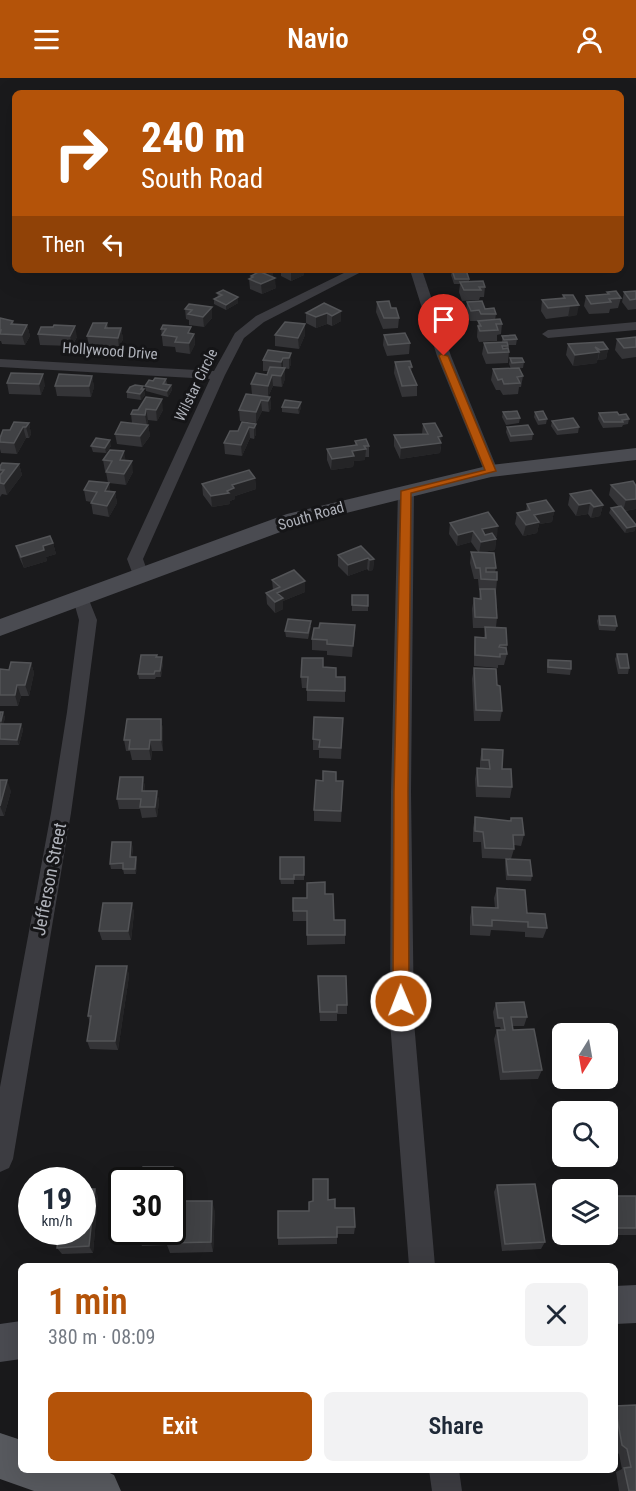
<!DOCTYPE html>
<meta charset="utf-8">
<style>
:root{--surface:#fff;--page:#f2f2f3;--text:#1f2937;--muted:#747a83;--accent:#b45309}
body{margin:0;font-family:"Roboto Condensed",sans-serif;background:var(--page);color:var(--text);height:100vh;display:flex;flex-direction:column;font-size:22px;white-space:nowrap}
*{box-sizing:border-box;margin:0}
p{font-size:20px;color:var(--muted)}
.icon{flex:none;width:33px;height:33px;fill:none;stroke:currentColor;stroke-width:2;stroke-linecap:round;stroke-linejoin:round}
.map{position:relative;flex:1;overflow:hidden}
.panel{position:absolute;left:18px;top:1185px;width:600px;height:210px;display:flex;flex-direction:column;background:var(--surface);border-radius:9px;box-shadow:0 6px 24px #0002}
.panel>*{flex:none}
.top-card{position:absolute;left:12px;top:12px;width:612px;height:183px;border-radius:9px;box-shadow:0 6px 24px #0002;background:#b45309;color:#fff;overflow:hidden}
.needle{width:39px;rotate:191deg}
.buttons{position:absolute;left:552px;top:945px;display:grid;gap:12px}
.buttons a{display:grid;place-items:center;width:66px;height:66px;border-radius:9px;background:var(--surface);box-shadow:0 6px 24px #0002;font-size:30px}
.speed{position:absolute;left:18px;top:1089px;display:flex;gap:12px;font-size:30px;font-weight:700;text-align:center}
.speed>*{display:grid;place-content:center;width:78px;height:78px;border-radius:50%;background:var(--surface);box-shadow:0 6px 24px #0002;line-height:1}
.speed small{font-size:15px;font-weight:400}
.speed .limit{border:3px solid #111;border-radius:9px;background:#fff;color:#111}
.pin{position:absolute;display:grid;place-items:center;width:51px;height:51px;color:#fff;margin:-62px -26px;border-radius:50% 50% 50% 0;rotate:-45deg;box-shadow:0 0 6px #0007}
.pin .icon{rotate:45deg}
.me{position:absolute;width:66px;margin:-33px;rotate:359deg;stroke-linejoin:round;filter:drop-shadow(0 0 4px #0008)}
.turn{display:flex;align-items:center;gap:21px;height:126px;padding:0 30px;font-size:27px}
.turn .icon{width:78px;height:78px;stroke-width:2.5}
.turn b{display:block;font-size:42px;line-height:51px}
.then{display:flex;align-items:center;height:57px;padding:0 30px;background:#0003;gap:12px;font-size:22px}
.round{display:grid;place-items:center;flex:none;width:63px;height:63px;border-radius:9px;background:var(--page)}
.headline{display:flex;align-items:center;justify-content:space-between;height:102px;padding:0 30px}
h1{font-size:36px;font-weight:600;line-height:45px;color:var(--accent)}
.cta{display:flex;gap:12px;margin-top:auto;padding:12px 30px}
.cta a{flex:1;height:69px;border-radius:9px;background:var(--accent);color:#fff;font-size:24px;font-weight:600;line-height:69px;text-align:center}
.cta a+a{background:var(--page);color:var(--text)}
header{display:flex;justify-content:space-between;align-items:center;height:78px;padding:0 30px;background:var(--accent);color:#fff;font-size:27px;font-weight:600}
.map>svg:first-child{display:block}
</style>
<header><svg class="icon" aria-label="menu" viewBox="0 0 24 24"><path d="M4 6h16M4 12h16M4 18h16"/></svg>Navio<svg class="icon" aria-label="person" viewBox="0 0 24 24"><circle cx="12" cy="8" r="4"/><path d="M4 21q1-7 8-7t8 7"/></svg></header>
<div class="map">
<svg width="636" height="1413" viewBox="0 0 636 1413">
<rect width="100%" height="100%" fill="#1a1a1c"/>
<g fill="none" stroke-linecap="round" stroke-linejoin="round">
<path fill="#3c3c41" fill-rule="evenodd" d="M350,192H365L264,244L244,260L225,297L143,481L149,498L147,502H135L127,481L210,301L0,289V281L214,293L235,255L256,238Z
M410,192H422L451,278L498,393L496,396H486L484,393L437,278Z
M636,244V252L548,260L542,256L548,252Z
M406,408L414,413L411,714L414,944L435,1188H409L390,944L391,714L398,413Z
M81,515L87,517L97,542L85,634L71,735L13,1081L9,1090L0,1094V1009L51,735L67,634L79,542L73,521L75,517Z
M429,1392H459L462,1413H432Z"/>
<path fill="#4a4b51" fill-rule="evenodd" d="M636,370V382L491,399L302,446L0,558V541L287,436L491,387Z
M636,1207V1245L615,1246V1208Z
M21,1243V1281L0,1284V1246Z"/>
<path fill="#585a5f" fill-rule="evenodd" d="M0,1355L21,1362V1392H103L114,1397L121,1413H34L0,1401Z"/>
</g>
<path fill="#343437" d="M258,192H273V199L276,210L262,216L250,211L249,201L251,200V198L258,194Z
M281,192H304V197L291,203L281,198Z
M452,192L469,201V203L485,209L484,219H480L479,222L462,223L459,214L460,206H454L451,197Z
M636,213V231L628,232L622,224L624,214Z
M607,214L621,220L618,230L610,231L609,235L589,236L584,228L586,218L607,216Z
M217,215L238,219V225L226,232L214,226V221L218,219Z
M563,217L577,237L546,241L541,233L542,222L562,221Z
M377,224L391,230L399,240L398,250L383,251L376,234Z
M467,224L496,236L495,242L502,246L501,256L497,257V263L479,264L477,259L478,243H470L466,234Z
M324,225L341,243L332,248L327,246L316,250L306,245V235Z
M212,229V240L204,249L189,247V242L186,241L185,231Z
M0,240L13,243L14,247H27L30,258L25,267L2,266L1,263H0Z
M107,245L108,250H121L123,261L119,270L89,269L87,258Z
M41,249L77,259L72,268L40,267L38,256Z
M161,251L194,256L195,266L190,276L176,274L175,269L163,268Z
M275,257H305L299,271L275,268Z
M384,257L410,265L409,276L387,278L383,267Z
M502,258L517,261L516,267H508V271L509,274L508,285L486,286L482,276L484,265L502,264Z
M636,259V279L622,281L615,272L617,261Z
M568,266L608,271L606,281L597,282V285L573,288L566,277Z
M291,275V286L289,291L283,290H285V301L282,309L273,308L268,319H270L271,330L269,334L262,333L256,345L240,343L239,332L252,317L251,306L267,297L268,293H263V282Z
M510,280L524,284L523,290L513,291L523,298L521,309H519L518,316L503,317L500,312H496L491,302L493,291H511L509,286Z
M395,284L412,289L411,293L417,307V318L402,319L394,295Z
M11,295L45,307L41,317L9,316L7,305Z
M92,298L94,309L91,319L57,318L55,308Z
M166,301L167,306L171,307L172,312L168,319L146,313L145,308L153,303Z
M143,308L145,317L141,322L127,320V314Z
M146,319L163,332L157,343L148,342L147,347H148L150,358L142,369L117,366L115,356L132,345L131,336L138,332Z
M301,324V329L299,336L282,334V329Z
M503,334L520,340L519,345L506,347L502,339Z
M535,334L547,341L546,346L538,347L534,339Z
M599,335L619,337L629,341L628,346L623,347L622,349L603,350L598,341Z
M552,343L579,349L578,355L557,357L551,348Z
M29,345L31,356L29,360H26L17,376L1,375L0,371V360L10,352Z
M256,346V356L254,361L250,360L242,378L225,376L224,365L238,353Z
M423,346L441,369L440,375L400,381L394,368V357L422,356Z
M507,349L533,356L532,362L510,364L506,354Z
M355,363L369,368V379H365V382L354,383L353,389L331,392L327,382V371L355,367Z
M91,368H111L106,375L93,374Z
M103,382H125L133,394L126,407L109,405L110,414H115L117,425L109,439L93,436L91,424L86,423L84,412L108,405L106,394L107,393H105Z
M19,386L22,397L7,417L2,416L0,419V388Z
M255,400L256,411L235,418V421L230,423V426L212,429L203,417L202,406Z
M611,407L636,408V431L625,433L635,453L625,455L609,435L611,430L618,428L609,417Z
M570,416L603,427L600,438L591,440L588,436L576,438L568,427Z
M527,426L554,433L552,444L539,446L537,455L523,458L515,446L517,435L526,433Z
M450,445L497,459H495L496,461L495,472L483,474L496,490L495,494L497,502L496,513L497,540L496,549L507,567V576L504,587H498V590L474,588V570L475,559L484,560L485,550H473L472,531L474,520H479L480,512H479L478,501H474L470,485L471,474H478L471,464L457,468L449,456Z
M53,465L56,476L46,479L47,483L24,490L19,479L16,468Z
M338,477L374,481L373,492L369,493L367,491L348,498L338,488Z
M272,502L305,514L283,523V531L275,535L267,526L266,515L273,512Z
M352,517H368V533H352Z
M599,538L617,548L615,553L599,552L597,543Z
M355,547L352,579L327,577V573L312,572V561L319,550Z
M311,548L308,561L286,559L285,553Z
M617,576L629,590L628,596H618L615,581Z
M157,577L158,579L163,585L161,599H156L155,601H139L138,596Z
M548,582L571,591L570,597L547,595V587Z
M31,585L34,595L29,618H21L18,628H0V591L9,592Z
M323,589L336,599H345V624L307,623V610H302L301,599Z
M474,590L502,633L500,643H474L472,601Z
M0,634H3L5,640L3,646H21L23,652L19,667H0Z
M343,640L341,681L319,680V672H313V661Z
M161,641L163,652V673H152L151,682H132L130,673H126L124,662Z
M482,671L502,691L512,709L510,720L476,719L475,701L477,690H480V682Z
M143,699L145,710V713H157L159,724L157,739L142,740L140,731H119L117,721Z
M0,702L11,713L4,738H0Z
M343,703L341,744L314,743V732Z
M475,739L510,743L511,740L524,757L521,768L514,767V771L511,781L532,798L531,803L506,802L505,786L506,781L482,780L481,764H473V750Z
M133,769L132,779H136L137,784L136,796H124L123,791H111L110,786Z
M304,779V802H294V806H281L280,801Z
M497,810L547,850L543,860L525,859V854L491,852L490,858L470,857V839L472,829L495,830L494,820Z
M325,816L334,842L345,857V866L307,867V843H293V820H307Z
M132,825L134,835L131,862H102L99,853Z
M127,888L129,898L118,972L90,971L87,963L90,945L88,938Z
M318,908L347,927V936H337V943H320Z
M496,925L527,939L524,948H512L513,952L542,992L538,1001L500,1002L494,961L497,952H501L500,949H495L493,934Z
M173,1089L177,1099L175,1123L215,1133L213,1174L170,1175L167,1167L142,1168L138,1158Z
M497,1107L545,1164L541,1171L502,1173L494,1114Z
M98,1118L93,1175L62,1176L57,1170Z
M610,1118H636V1157H611L608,1137V1122Z
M328,1122L355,1149L354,1156H337V1166L278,1167V1160L309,1133Z
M636,1327V1413H619L616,1394L622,1391L619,1376L615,1373V1328Z"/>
<path fill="#242426" d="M269,192H273V200H275L276,210L262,216L261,206L263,195Z
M293,192H304V197L291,203V193Z
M238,219V225L226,232V227Z
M579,227L577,237L568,239L570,228Z
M212,229V240L204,249L203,239Z
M341,233V243L332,248V238Z
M327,235V246L316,250V239Z
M305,246V257L299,271L298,260Z
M27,247L30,258L25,267L22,257Z
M75,248L77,259L72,268L70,258Z
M121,250L123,261L119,270L118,260Z
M194,256L195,266L190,276L189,265Z
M608,271L606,281L598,282L600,272Z
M599,274L597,285L573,288L575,277Z
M291,275V286L289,291V280Z
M283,280V290L282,294L281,284Z
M285,290V301L282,309L281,298Z
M43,296L45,307L41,317L39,306Z
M272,297L273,308L268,319V308Z
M92,298L94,309L91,319L89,308Z
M171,307L172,312L168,319L167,313Z
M143,308L145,317L141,322L140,316L141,311Z
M270,319L271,330L269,334L268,323Z
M162,321L163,332L157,343L156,332Z
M261,322L262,333L256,345V334Z
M301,324V329L299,336L298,330Z
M146,331L148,342L147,348L145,337Z
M29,345L31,356L29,360L26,349Z
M256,346V356L254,361V350Z
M148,347L150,358L142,369L140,358Z
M23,349L26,360L17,376L14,365Z
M249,349L250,360L242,378L241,367Z
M442,358L440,375L400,381L401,370Z
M110,362L111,368L106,375L105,370Z
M366,371L365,382L354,383L353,389L331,392L332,381L352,373Z
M124,373L126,384L120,382Z
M132,383L133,394L126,407L124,396Z
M19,386L22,397L7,417L4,406Z
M255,400L256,411L235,418V421L230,423V426L212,429L211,418L227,413L232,407Z
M109,405L111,416L105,413Z
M115,414L117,425L109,439L107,428Z
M636,415V431L623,433L626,422Z
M590,425L588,436L576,438L579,427Z
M603,427L600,438L591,440L594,429Z
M554,433L552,444L539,446L537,455L523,458L526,447L534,437Z
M498,448L497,459L480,462L482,451Z
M636,448L635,453L625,455L627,450Z
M473,453L471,464L457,468L458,457Z
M496,461L495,472L479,475L481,464Z
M53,465L56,476L46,479L47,483L24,490L21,479L43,468Z
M368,480L367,491L348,498V487Z
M374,481L373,492L369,493L370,482Z
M305,503V514L283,523V531L275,535V524L277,515Z
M355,547V558L352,579L353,568Z
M162,579L163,585L161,599L160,593Z
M31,585L34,595L29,618L25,607Z
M17,607L21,618L18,628L15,617Z
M3,634L5,640L3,648L1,643Z
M161,641L163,652V673L161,662Z
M21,646L23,652L19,667L17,662Z
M150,662L152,673L151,682L149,671Z
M143,699L145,710L144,724L142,713Z
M7,702L11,713L4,738L0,728Z
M157,713L159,724L157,739L155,729Z
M131,764L133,769L131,784L130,779Z
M136,779L137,784L136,796L135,791Z
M132,825L134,835L131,862L128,853Z
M127,888L129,898L118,972L115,963Z
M173,1089L177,1099L175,1133L172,1127Z
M95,1111L98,1118L93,1175L89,1168Z
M212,1123L215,1133L213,1174L211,1164Z"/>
<path fill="#414245" stroke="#535457" stroke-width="1.5" d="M262,192H269L263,195L275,200L261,206L249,201L253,199L251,198Z
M452,192H466L469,201H455Z
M483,203L485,209H479L481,212H464L460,204Z
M223,212L238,219L226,227L214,221L222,217L217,215Z
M616,213L621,220L609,221L611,224L591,226L586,218L609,216L607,214Z
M636,213V221L630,222L624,214Z
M563,217H573L579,227L548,230L542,222L565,220Z
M389,223L391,230H396L399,240H384L377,224Z
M482,223L485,231L494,230L496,236H481L479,232L471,233L467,224Z
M324,225L341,233L332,238L327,235L316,239L306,235Z
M189,226L212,229L203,239L188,236L192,232L185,231Z
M0,240L13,243L11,246L27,247L22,257L0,256L1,252H0Z
M500,241L502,246H496L498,252L480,253L478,248H481L478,243Z
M285,244L305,246L298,260L275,257Z
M93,245H107L105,250H121L118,260L87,258Z
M54,247L75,248L70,258L38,256L41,249H53Z
M163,247L191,249L188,255L194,256L189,265L175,264L177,259L162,257L166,251H161Z
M405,255L410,265L388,267L384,257Z
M515,257L517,261L504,262L502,258Z
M636,259V269L624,270L617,261Z
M507,264L508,268H502L503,271L508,270L509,274L488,275L484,265Z
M603,264L608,271L600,272L595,269L599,274L575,277L568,266Z
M268,272L291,275L289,280H283L281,284L263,282Z
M510,280H522L524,284L512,285Z
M410,283L412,289H409L417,307L402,308L395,284Z
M270,289L285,290L281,298L272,297L268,308L251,306L256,295L267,297Z
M519,290L523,298L517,299L520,305L504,306L502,301L498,302L493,291Z
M11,295L43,296L39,306L7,305Z
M59,296L92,298L89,308H55Z
M155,300L166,301L163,306L171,307L167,313L145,308L149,302L153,303Z
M135,307L143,308L141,311H144L140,316L127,314L130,309Z
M246,316L270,319L268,323L261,322L256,334L239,332Z
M146,319L162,321L156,332L146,331L145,337L131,336L133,332H138Z
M285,322L301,324L298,330L282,329Z
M517,333L520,340L507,341L503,334Z
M543,333L547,341L539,342L535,334Z
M617,334L619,337L626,336L629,341L622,342L623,344H604L599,335Z
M573,340L579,349L558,352L552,343Z
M14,344L29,345L26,349H23L14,365L0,364V360L3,352H10Z
M121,344L148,347L140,358L115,356Z
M242,344L256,346L254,350L249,349L241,367L224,365L230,353H238Z
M435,345L442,358L438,359L441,365L401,370L394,357L428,356L423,346Z
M528,347L533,356L511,358L507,349Z
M96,360L110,362L105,370L91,368Z
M366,361L369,368H364L366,371L352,373L354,378L332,381L327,371L357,367L355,363Z
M110,372L124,373L120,382L132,383L124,396L106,394L112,383L103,382Z
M2,385L19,386L4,406L0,405V396H1L4,392H0V388Z
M249,392L255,400L232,407L234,410L227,413L229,415L211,418L202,406Z
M89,403L109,405L105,413L115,414L107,428L91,425L97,414L84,412Z
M633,403L636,408V421L626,422L611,407Z
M591,412L603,427L594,429L590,425L579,427L570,416Z
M546,422L554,433L534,437L539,444L526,447L517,435L530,432L527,426Z
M621,428L636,447V448L627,450L611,430Z
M488,434L498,448L482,451L485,457L492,455L496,461L481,464L473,453L458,457L450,445Z
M50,458L53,465L43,468L44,472L21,479L16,468Z
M361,468L374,481L370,482L368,480L348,487L338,477Z
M471,474L494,475L496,490H486V494H497V502L481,501L480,490H476Z
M294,492L305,503L277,515L283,520L275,524L266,515L280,509L272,502Z
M480,511H495L497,540L475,539L474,520L481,521Z
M352,517H368V528L352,527Z
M599,538H615L617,548L600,547Z
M288,541L311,543L308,555L285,553Z
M320,545L355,547L353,568L327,566V562L312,561L314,550H319Z
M485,549L506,550L507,567H500L499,569L506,570L507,576H500V579L475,577V559L486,560Z
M617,576H627L629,590H620Z
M141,577H157L156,579H162L160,593H155L154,596H138Z
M302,580H323V589L336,590V599H345V613L307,612L308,599H301Z
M548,582L571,583V591L548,589Z
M11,584L31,585L25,607H17L15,617H0V591L9,592Z
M474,590L496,591L497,607L500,608L502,633L476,632Z
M0,634H3L1,643H0Z
M314,639L343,640L341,670L319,669L320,662L313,661Z
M127,641H161V662H150L149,671H129L130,662H124Z
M0,646H21L17,662L0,661Z
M482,671L503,672L502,691H511L512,709L478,708L477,690L490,691L489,682H482Z
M323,693L336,694V703H343L341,733L314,732L316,702L323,703Z
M120,699H143L142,713H157L155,729H140L141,721H117Z
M0,702H7L0,728Z
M475,739L511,743V740H522L524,757H513L514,771L485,770L483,754L475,753Z
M112,764H131L130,779H136L135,791H123V785L110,786Z
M280,779H304V797H294V801H280Z
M506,781L530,782L532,798L508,797Z
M325,804V816H333L334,842H345V857H307V833H293V820H307V805Z
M497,810L525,812L527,835L545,836L547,850L528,849V844L492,842V848L473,847L472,829L498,830Z
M103,825H132L128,853H99Z
M96,888H127L115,963H87L91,938H88Z
M318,898H346L347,927H337V934H320Z
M524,924L527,939H511L513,952L534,951L542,992L503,994L497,952H505L503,940H498L496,925Z
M143,1089H173L172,1103L142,1102Z
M313,1101H328V1122L335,1121V1130H354L355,1149H337V1159L278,1160V1133H309V1124L313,1123Z
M535,1106L545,1164L505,1166L497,1107Z
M82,1111H95L89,1168L57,1170L59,1154H82Z
M610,1118H636V1150H616Z
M172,1123H212L211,1164L166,1165L167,1158H138V1154H172Z
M636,1327V1413H629L624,1390L631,1389L627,1371L622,1367L615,1328Z"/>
<path fill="#b45309" stroke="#753606" stroke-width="1.5" d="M441,276L448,278L496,393L411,415L408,714L409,923L407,928L401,930L396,928L393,923L394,714L401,413L485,392L439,278Z"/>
<g text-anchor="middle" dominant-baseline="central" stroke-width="6" stroke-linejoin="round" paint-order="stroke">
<g font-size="15" fill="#afb2ba" stroke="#151517">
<text transform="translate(110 273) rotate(4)">Hollywood Drive</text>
<text transform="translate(196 307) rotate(-64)">Wilstar Circle</text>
<text transform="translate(311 438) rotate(-16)">South Road</text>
</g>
<g font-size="18" fill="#afb2ba" stroke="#151517">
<text transform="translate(49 801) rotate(-79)">Jefferson Street</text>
</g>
</g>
</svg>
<div class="buttons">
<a><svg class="needle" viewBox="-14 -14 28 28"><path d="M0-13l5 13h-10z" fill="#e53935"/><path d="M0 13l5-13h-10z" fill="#747a83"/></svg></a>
<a><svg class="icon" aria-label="search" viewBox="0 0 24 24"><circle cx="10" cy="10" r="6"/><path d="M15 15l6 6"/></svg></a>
<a><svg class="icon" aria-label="layers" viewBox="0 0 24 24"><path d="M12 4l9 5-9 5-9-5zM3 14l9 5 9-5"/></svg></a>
</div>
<div class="speed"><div>19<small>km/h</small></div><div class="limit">30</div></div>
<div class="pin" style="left:444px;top:278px;background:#d93025"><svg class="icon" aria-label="arrive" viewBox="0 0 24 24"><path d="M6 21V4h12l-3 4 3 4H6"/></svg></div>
<svg class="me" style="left:401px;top:923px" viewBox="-20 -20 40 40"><circle r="17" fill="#b45309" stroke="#fff" stroke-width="3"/><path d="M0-11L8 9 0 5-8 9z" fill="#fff"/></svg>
<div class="top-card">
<div class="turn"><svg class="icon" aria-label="right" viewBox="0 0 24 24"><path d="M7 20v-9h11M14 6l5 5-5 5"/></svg><div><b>240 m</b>South Road</div></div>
<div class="then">Then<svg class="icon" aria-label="left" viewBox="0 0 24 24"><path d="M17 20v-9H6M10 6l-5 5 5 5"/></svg></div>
</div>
<section class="panel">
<div class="headline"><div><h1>1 min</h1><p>380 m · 08:09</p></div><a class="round"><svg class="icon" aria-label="close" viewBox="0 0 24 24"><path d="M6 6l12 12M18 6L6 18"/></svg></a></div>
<div class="cta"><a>Exit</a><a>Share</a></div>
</section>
</div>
